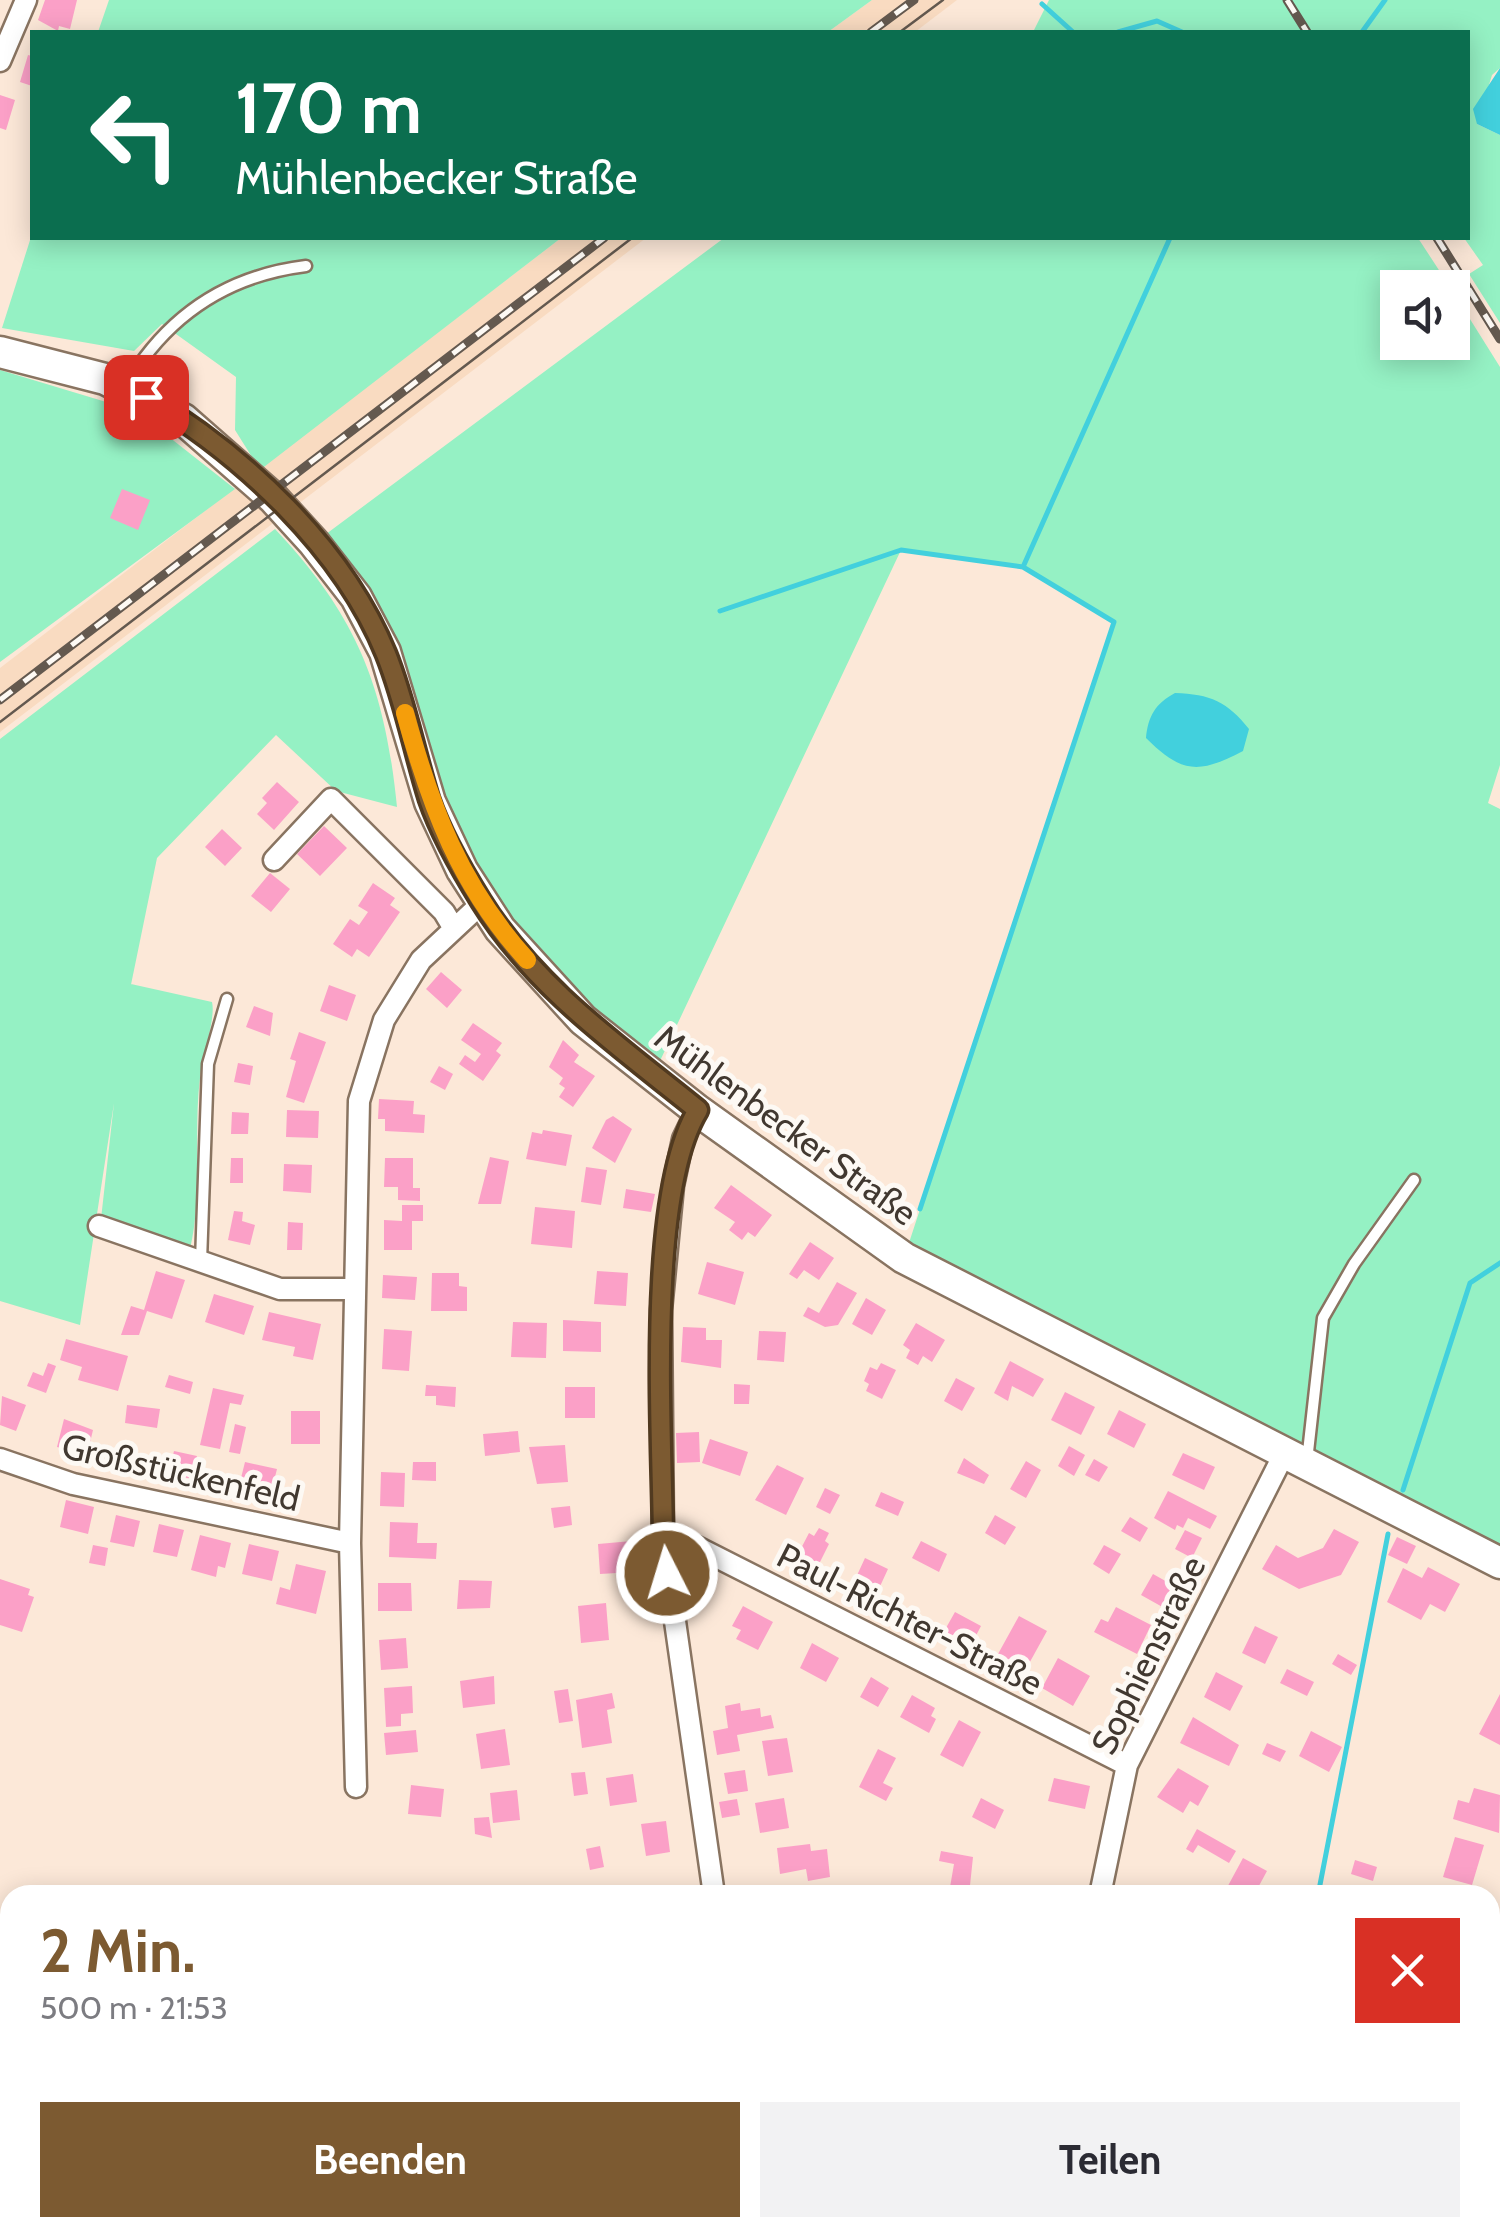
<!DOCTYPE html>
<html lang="de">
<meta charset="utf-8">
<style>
:root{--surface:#fff;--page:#f2f2f3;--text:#2b2b33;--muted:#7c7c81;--accent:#7c5a31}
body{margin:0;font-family:Cabin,sans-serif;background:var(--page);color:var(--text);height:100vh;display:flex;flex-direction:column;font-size:38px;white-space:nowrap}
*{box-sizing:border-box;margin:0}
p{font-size:32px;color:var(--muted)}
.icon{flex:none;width:55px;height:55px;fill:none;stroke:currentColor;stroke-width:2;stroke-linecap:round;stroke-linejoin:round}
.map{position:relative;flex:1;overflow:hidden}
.drawer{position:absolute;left:0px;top:1885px;width:1500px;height:352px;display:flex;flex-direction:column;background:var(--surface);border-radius:30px 30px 0 0;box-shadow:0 5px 25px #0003}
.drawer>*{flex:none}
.top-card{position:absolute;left:30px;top:30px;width:1440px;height:210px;border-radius:0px;box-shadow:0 5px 25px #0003;background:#0b6e4f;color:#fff;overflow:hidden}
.fabs{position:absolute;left:1380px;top:270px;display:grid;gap:20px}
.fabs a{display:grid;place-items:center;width:90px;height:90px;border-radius:0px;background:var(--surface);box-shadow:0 5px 25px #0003;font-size:50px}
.pin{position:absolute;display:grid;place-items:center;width:85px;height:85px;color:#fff;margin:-42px;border-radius:20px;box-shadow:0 5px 15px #0006}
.me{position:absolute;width:110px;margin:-55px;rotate:355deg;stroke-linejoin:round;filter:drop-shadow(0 0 8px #0008)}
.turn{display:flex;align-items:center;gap:35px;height:210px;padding:0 40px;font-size:45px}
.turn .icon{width:130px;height:130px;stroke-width:2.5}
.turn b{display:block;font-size:70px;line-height:85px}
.round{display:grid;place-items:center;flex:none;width:105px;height:105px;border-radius:0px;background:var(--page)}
.overview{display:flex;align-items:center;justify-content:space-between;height:170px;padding:0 40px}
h1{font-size:60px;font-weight:700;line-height:75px;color:var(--accent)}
.action{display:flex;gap:20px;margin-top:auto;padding:20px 40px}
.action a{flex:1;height:115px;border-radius:0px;background:var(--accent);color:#fff;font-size:40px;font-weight:700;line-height:115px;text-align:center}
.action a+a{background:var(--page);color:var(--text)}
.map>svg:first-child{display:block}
</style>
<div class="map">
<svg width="1500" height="2236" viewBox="0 0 1500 2236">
<rect width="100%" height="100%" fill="#fce8d8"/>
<path fill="#f9dbc1" d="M872,0H957L915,32H828Z
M561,238H646L0,732V668Z"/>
<path fill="#95f1c4" d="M109,0H872L828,32H98Z
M1049,0H1500V68L1492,75L1477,124L1500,135V323L1469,274L1483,265L1464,238H1468V32H1033Z
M32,234V238H561L260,470L235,430L236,377L162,324L134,351L2,328Z
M724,238H1418L1450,287L1398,288V342H1452L1453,292L1500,367V765L1488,803L1500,809V1563L904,1258L1113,622L1023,567L901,550L659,1063L500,929L442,799L314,543Z
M0,370L136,411L235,489L0,662Z
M275,529C358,617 385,688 397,807L336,791L276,735L157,858L126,1009L131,984L212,1002C216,1018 202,1058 200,1078C193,1134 203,1194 190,1249L101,1219L114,1103L80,1325L0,1301V739Z"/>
<path fill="#42d0dd" d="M1500,68V135L1477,124L1473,109Z
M1175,693C1210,694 1228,702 1249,729L1243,751C1199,774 1182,774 1146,738C1148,716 1156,703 1175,693Z"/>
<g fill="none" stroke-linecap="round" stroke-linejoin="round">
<path stroke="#42d0dd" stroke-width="5" d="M1042,4L1073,32
M1118,32L1157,21L1182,32
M1362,32L1385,0
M720,611L901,550L1023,567
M920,1209L1114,622L1023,567L1170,238
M1403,1490L1470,1283L1500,1263
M1318,1895L1388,1534"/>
</g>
<path fill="#fba0c7" d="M45,0H77L70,29L59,26L58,31L38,20Z
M28,55L32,56V86L20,82Z
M0,95L15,100L6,130L0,128Z
M122,489L150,500L138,530L110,518Z
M277,782L299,802L274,830L257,814L267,803L262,798Z
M324,826L347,848L320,876L297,854Z
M222,829L242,848L225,866L205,847Z
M270,873L290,889L271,912L251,896Z
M373,883L395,898L390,905L400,912L369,957L357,949L352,957L333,944L350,919L359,925L368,912L358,906Z
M441,972L462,990L447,1008L426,989Z
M329,985L356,995L347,1021L320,1011Z
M254,1006L273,1013L270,1036L246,1027Z
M473,1023L502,1043L496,1051L501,1055L483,1081L459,1064L465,1055L475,1062L481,1054L461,1040Z
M299,1032L326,1042L304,1103L286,1097L296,1061L290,1059Z
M563,1040L579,1055L574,1062L595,1076L573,1107L559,1097L565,1088L559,1084L563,1078L549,1067Z
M238,1063L253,1066L250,1085L234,1082Z
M439,1066L453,1074L445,1090L430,1082Z
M379,1099L414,1101L413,1114L425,1115L424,1133L385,1131V1119H378Z
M287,1110L319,1111L318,1138L286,1137Z
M232,1112L249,1113L248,1134H231Z
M613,1116L632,1129L615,1163L592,1148L606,1120Z
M543,1130L572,1135L566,1166L526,1159L532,1132L542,1134Z
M490,1157L509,1161L501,1204H478Z
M231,1158H243V1183H230Z
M385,1158H413V1188H420V1201L398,1200V1187H384Z
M284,1164L312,1165L311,1193L283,1191Z
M586,1167L607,1170L601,1205L581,1202Z
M731,1185L772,1215L755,1237L748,1232L742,1240L729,1230L735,1222L714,1208Z
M626,1189L655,1194L651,1212L623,1208Z
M402,1205H423V1221H412V1250H384V1220L402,1221Z
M535,1207L575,1211L572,1248L531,1244Z
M234,1211L243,1212L242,1221L255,1225L250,1245L228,1240Z
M288,1222L303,1223L302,1250H287Z
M810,1242L834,1258L819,1280L804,1270L797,1279L789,1274Z
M707,1262L744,1272L735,1305L698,1294Z
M156,1271L185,1280L172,1319L147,1311L139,1335H121L131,1306L144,1310Z
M597,1271L628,1273L626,1306L594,1304Z
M432,1273H459V1286L467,1287V1311H431Z
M383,1275L417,1277L415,1300L382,1298Z
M837,1282L857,1293L838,1325L825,1327L803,1316L808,1307L819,1313Z
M214,1294L254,1306L244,1335L205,1322Z
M866,1298L886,1310L872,1335L852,1324Z
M269,1312L321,1324L313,1360L293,1356L295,1347L262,1340Z
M563,1320L601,1322V1352L563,1351Z
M513,1322L547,1323L546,1358L511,1357Z
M916,1323L945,1340L932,1362L923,1356L918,1365L906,1358L910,1350L903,1345Z
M683,1327L706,1328V1340H722L721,1368L681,1362Z
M384,1329L412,1331L409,1371L382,1369Z
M759,1331L786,1332L784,1362L757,1360Z
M66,1339L128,1356L118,1391L78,1380L82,1367L60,1360Z
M1010,1361L1044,1379L1033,1397L1012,1386L1008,1401L994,1393Z
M48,1363L56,1366L46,1393L27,1386L33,1372L43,1376Z
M881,1363L896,1370L882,1399L866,1391L869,1384L864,1381L870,1367L877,1370Z
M169,1375L193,1382L190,1394L165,1387Z
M956,1378L975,1388L962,1411L944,1401Z
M734,1384L750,1385L749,1404H734Z
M426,1385L456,1387L455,1407L436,1405V1396H425Z
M565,1387H595V1418H565Z
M213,1388L244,1395L241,1405L230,1403L220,1449L200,1445Z
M1065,1392L1095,1407L1081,1435L1051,1420Z
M2,1396L26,1405L16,1431L0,1425Z
M127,1405L160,1409L157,1428L125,1423Z
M1119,1410L1146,1424L1134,1448L1107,1434Z
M291,1411H320V1444H291Z
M64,1419L93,1430L87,1455L57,1447Z
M235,1424L246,1427L240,1454L229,1452Z
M518,1431L520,1452L485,1456L483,1434Z
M699,1432L700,1462L677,1463L676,1433Z
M710,1439L748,1452L740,1476L702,1463Z
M565,1445L568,1482L537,1484L529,1447Z
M1069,1446L1085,1455L1074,1476L1058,1466Z
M174,1451L197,1456L192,1479L168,1474Z
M1183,1453L1215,1467L1204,1490L1172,1475Z
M964,1458L989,1475L984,1484L957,1473Z
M1094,1459L1108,1467L1099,1482L1085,1475Z
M1026,1461L1041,1470L1026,1498L1010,1489Z
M245,1462L277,1469L270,1497L238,1490Z
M413,1462H436V1481L412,1480Z
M777,1465L804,1478L786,1515L755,1500Z
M381,1472L405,1473L404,1507L380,1506Z
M825,1488L840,1495L830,1514L816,1507Z
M1168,1491L1217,1516L1210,1529L1188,1518L1183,1528L1177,1525L1175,1530L1154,1518Z
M881,1492L904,1502L898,1516L875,1506Z
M66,1500L94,1507L88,1534L60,1527Z
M570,1506L572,1525L554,1528L551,1508Z
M116,1515L140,1521L134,1547L110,1542Z
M995,1515L1016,1527L1005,1545L985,1533Z
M1130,1517L1148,1528L1140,1542L1121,1531Z
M390,1522L418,1523L417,1543H437L436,1559L389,1557Z
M159,1524L184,1530L177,1557L153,1552Z
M819,1528L829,1533L825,1541L829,1544L816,1570L795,1560L809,1533L814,1536Z
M1334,1529L1359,1542L1341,1575L1299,1589L1262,1569L1276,1545L1298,1558L1323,1548Z
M1185,1530L1202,1538L1192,1558L1175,1549Z
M200,1535L231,1543L225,1568L218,1566L216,1577L191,1570Z
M1397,1537L1416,1546L1407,1564L1388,1555Z
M632,1541L634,1572L600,1574L598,1544Z
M921,1541L947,1554L939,1572L912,1558Z
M249,1544L279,1551L272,1581L242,1574Z
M93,1545L108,1548L105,1566L89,1563Z
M1104,1545L1121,1554L1109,1574L1093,1564Z
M865,1558L888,1569L876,1595L853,1584Z
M296,1564L326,1571L316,1614L276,1604L280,1587L290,1590Z
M1428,1567L1460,1584L1445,1612L1430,1604L1421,1620L1387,1602L1403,1568L1422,1578Z
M1153,1574L1178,1588L1166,1609L1141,1595Z
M0,1579L30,1589L28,1595L34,1597L22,1632L0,1625Z
M459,1580L492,1581L490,1608L457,1609Z
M378,1583H411L412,1611H378Z
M606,1603L609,1640L581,1643L578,1606Z
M743,1606L773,1622L758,1650L736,1639L741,1630L732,1626Z
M1116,1607L1151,1625L1137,1654L1094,1632L1101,1619L1108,1622Z
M955,1612L981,1626L969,1649L942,1635Z
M1019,1616L1047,1631L1026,1669L998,1654Z
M1255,1626L1278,1637L1265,1664L1242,1653Z
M406,1638L408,1668L381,1670L379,1640Z
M812,1643L839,1658L826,1682L800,1668Z
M1338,1654L1357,1665L1351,1675L1332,1664Z
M1058,1658L1090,1676L1073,1706L1042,1688Z
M1287,1669L1314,1682L1307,1696L1280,1683Z
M1216,1672L1243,1686L1230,1711L1204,1697Z
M494,1676L495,1704L463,1708L460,1681Z
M871,1677L889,1688L878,1707L860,1697Z
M412,1686L413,1713L401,1714V1726L386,1727L384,1688Z
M568,1689L573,1721L559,1723L554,1691Z
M612,1693L615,1708L607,1710L612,1743L582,1748L576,1700Z
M1500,1694V1745L1479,1734Z
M912,1695L935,1708L931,1716L936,1719L929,1733L900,1717Z
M740,1703L741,1711L760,1708L761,1717L771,1715L774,1728L737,1735L740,1751L717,1755L713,1731L728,1728L725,1706Z
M1193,1717L1239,1745L1229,1766L1180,1743Z
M959,1720L981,1732L963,1767L940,1755Z
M505,1729L510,1765L481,1769L476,1734Z
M416,1730L418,1752L386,1755L384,1733Z
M1311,1731L1342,1747L1329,1772L1299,1756Z
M787,1738L793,1772L768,1776L762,1741Z
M1267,1743L1286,1751L1280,1762L1262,1754Z
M878,1749L896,1758L883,1783L893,1788L886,1801L859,1787Z
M1178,1768L1209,1786L1198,1806L1190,1801L1183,1813L1157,1797Z
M745,1770L748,1791L728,1794L724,1773Z
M585,1772L588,1794L574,1796L571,1773Z
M633,1774L637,1802L610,1806L606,1778Z
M1054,1778L1090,1786L1085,1809L1048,1801Z
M411,1785L444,1789L441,1817L408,1814Z
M1474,1788L1500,1795L1499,1833L1453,1819L1458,1800L1469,1803Z
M517,1790L520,1820L493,1823L490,1793Z
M784,1798L789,1828L760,1833L755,1803Z
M981,1798L1004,1810L995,1829L972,1817Z
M737,1799L740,1815L722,1818L719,1802Z
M489,1817L492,1838L475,1834L474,1818Z
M666,1821L670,1852L646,1856L641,1824Z
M1197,1829L1236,1851L1229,1863L1198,1845L1193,1853L1186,1849Z
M1455,1837L1484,1845L1472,1885L1443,1877Z
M810,1844L811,1851L827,1849L830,1877L808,1881L806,1869L780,1874L777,1848Z
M600,1846L604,1867L590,1870L586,1849Z
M941,1851L973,1857L969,1895L949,1893L954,1864L939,1861Z
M1243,1858L1267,1871L1254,1895H1223Z
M1355,1860L1377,1867L1373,1881L1351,1874Z
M1490,2132L1500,2136V2176L1490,2172Z
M898,2228H935L929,2236H892Z
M1018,2228H1055L1050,2236H1013Z
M1347,2228H1381L1376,2236H1353L1345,2233Z"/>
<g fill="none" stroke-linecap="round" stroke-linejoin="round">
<defs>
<path id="lane" d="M125,387C165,318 225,276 306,266
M201,1261L208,1064L227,999
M1307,1461L1323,1318L1354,1264L1414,1180"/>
<path id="street" d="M0,61L26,0
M274,860L331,799L444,912L453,927
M697,1110L683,1139L673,1186L661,1310L663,1537L714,1895
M99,1226L280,1289H353
M0,1459L73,1484L350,1543L359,1101L384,1020L421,960L482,903
M663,1537H677L1127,1765
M350,1543L356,1787
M1100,1895L1127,1765L1284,1454
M1490,1986L1500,1955
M1119,2228L1131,2236
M1410,2236L1413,2228"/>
<path id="secondary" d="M0,352L105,379L183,419L273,498L314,543L356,597L385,652L430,802L462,870L500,929L583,1020L697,1110L904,1258L1500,1563"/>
</defs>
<use href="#lane" stroke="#897461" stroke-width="15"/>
<use href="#street" stroke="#897461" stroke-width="25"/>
<use href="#secondary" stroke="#897461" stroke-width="35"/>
<use href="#lane" stroke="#fff" stroke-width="10"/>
<use href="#street" stroke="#fff" stroke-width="20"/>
<use href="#secondary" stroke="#fff" stroke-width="30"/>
<path stroke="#64594f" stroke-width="2.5" d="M900,32L943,0
M0,722L632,238"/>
<defs>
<path id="rail" d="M1287,0L1307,32
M871,32L914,0
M1437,238L1500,339
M0,700L604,238"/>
</defs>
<use href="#rail" stroke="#64594f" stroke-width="9"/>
<use href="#rail" stroke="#fdf9f4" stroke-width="5" stroke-dasharray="15" stroke-linecap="butt"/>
</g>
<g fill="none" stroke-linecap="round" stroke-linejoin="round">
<defs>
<path id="route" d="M146,397C243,455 343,548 386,654C405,701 414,751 429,799C441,834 461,869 481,901C535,988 619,1046 698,1110C646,1195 662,1433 663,1537L667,1573"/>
</defs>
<use href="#route" stroke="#513a20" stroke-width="25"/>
<use href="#route" stroke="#7c5a31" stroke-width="18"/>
<path stroke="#f59e0b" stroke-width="18" d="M405,713C431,808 460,886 527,960"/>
</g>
<g text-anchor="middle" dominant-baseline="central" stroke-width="10" stroke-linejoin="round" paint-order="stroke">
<g font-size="35" fill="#413830" stroke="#fdf9f4">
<text transform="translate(786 1125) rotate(36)">Mühlenbecker Straße</text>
<text transform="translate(181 1472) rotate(13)">Großstückenfeld</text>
<text transform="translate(910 1619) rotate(27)">Paul-Richter-Straße</text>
<text transform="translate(1148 1655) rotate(-64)">Sophienstraße</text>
</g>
</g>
</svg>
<div class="fabs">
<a><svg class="icon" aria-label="sound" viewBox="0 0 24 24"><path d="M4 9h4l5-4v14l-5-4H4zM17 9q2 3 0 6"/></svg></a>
</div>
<div class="pin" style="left:146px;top:397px;background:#d93025"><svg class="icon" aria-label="arrive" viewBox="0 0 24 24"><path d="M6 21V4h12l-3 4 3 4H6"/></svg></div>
<svg class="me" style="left:667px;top:1573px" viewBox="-20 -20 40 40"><circle r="17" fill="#7c5a31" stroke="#fff" stroke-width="3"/><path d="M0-11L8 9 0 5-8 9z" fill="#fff"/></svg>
<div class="top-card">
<div class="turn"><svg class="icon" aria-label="left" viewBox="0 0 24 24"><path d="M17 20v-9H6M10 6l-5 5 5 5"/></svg><div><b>170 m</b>Mühlenbecker Straße</div></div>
</div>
<section class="drawer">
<div class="overview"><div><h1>2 Min.</h1><p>500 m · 21:53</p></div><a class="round" style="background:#d93025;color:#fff"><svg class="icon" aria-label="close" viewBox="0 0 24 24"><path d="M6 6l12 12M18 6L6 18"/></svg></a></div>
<div class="action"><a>Beenden</a><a>Teilen</a></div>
</section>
</div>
